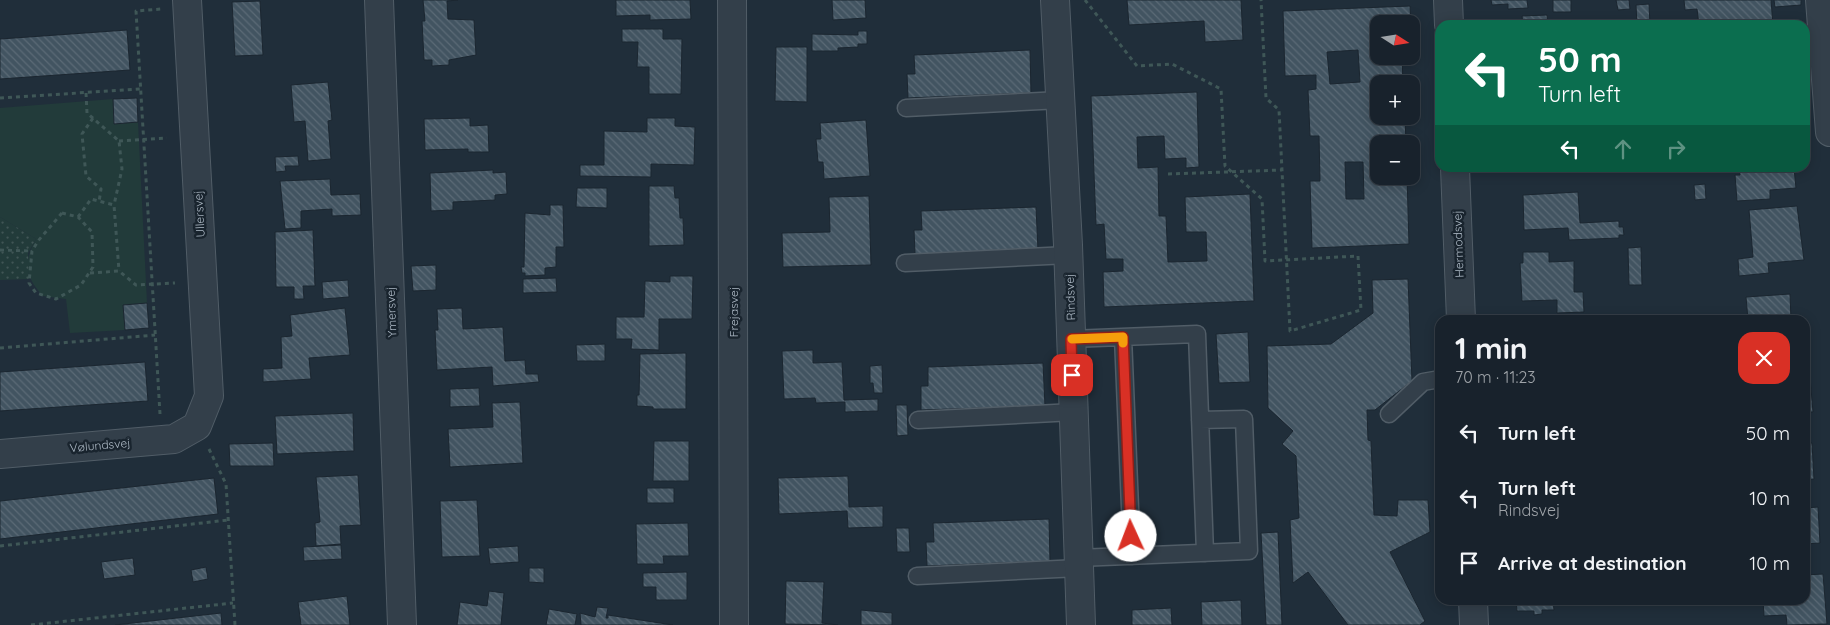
<!DOCTYPE html>
<meta charset="utf-8">
<style>
:root{--surface:#18222c;--page:#212a34;--text:#f1f3f6;--muted:#9fa4a9;--line:#363f48}
body{margin:0;font-family:Quicksand,sans-serif;background:var(--page);color:var(--text);height:100vh;display:flex;flex-direction:column;font-size:19px;white-space:nowrap}
*{box-sizing:border-box;margin:0}
p{font-size:16px;color:var(--muted)}
.icon{flex:none;width:28px;height:28px;fill:none;stroke:currentColor;stroke-width:2;stroke-linecap:round;stroke-linejoin:round}
.map{position:relative;flex:1;overflow:hidden}
.details{position:absolute;left:1435px;top:315px;width:375px;height:290px;display:flex;flex-direction:column;background:var(--surface);border-radius:15px;box-shadow:0 2px 12px #0003,0 0 0 1px var(--line)}
.details>*{flex:none}
.guide{position:absolute;left:1435px;top:20px;width:375px;height:152px;border-radius:15px;box-shadow:0 2px 12px #0003,0 0 0 1px var(--line);background:#0b6e4f;color:#fff;overflow:hidden}
.needle{width:32px;rotate:102deg}
.controls{position:absolute;left:1370px;top:15px;display:grid;gap:10px}
.controls a{display:grid;place-items:center;width:50px;height:50px;border-radius:10px;background:var(--surface);box-shadow:0 2px 12px #0003,0 0 0 1px var(--line);font-size:25px}
.pin{position:absolute;display:grid;place-items:center;width:42px;height:42px;color:#fff;margin:-21px;border-radius:10px;box-shadow:0 2px 8px #0006}
.me{position:absolute;width:55px;margin:-28px;rotate:358deg;stroke-linejoin:round;filter:drop-shadow(0 0 4px #0008)}
.turn{display:flex;align-items:center;gap:18px;height:105px;padding:0 20px;font-size:22px}
.turn .icon{width:65px;height:65px;stroke-width:2.5}
.turn b{display:block;font-size:35px;line-height:42px}
.lanes{display:flex;align-items:center;height:48px;padding:0 20px;background:#0003;justify-content:center;gap:25px;direction:ltr}
.lanes .off{opacity:.35}
.round{display:grid;place-items:center;flex:none;width:52px;height:52px;border-radius:15px;background:var(--page)}
.overview{display:flex;align-items:center;justify-content:space-between;height:85px;padding:0 20px}
h1{font-size:30px;font-weight:800;line-height:38px}
ul{padding:0;list-style:none}
li{display:flex;align-items:center;gap:15px;height:65px;padding:0 20px}
li div{flex:1}
li b{display:block;font-size:19px}
li em{font-style:normal}
.map>svg:first-child{display:block}
</style>
<div class="map">
<svg width="1830" height="625" viewBox="0 0 1830 625">
<defs>
<pattern id="park-dots" width="8" height="8" patternUnits="userSpaceOnUse" patternTransform="scale(1.25)"><rect width="8" height="8" fill="#223b3a"/><path d="M2 2h.1M6 6h.1" fill="none" stroke="#405555" stroke-width="1.8" stroke-linecap="round"/></pattern>
<pattern id="building-back-hatch" width="6" height="6" patternUnits="userSpaceOnUse" patternTransform="scale(1.25)"><rect width="6" height="6" fill="#425461"/><path d="M-1 5l2 2M0 0l6 6M5-1l2 2" fill="none" stroke="#5b6a76"/></pattern>
</defs>
<rect width="100%" height="100%" fill="#202e3a"/>
<path fill="#223b3a" d="M113,99L115,124L138,122L147,303L123,305L125,330L70,333L66,299L43,296C25,277 23,262 36,239L0,217V108Z"/>
<path fill="url(#park-dots)" d="M0,217L36,239L28,253L29,279L0,280Z"/>
<path fill="url(#building-back-hatch)" stroke="#1b2630" fill-rule="evenodd" d="M423,0H458L447,1L448,19L474,20L476,55L449,60V65L432,66V60H424L422,21H425Z
M616,0H690L691,19L650,20V15L616,16Z
M832,0H865L866,18L833,20Z
M1127,0H1241L1243,40L1205,42L1204,21L1129,25Z
M1491,0H1527L1528,8L1508,9V4L1492,5Z
M1553,0H1571V12H1553Z
M1616,0H1629L1630,9L1618,10Z
M1684,0H1771L1773,25H1699L1697,9L1685,10Z
M1774,0H1801V5L1775,7Z
M260,1L263,55L235,56L232,2Z
M1649,4L1650,25H1637L1636,5Z
M1410,6L1411,24H1379V56H1402L1403,84H1379V116H1405L1406,144H1379V176H1407L1409,244L1312,248L1310,181H1320L1319,136H1310L1308,90L1316,89V75L1285,76L1283,11ZM1358,50L1360,82L1330,84L1327,52ZM1345,162H1363L1364,199H1346Z
M1547,15L1548,25H1523L1522,16Z
M622,29H663V39H682L681,94H649V67H637L638,42H622Z
M127,30L130,70L0,79V39Z
M858,31H867V44H858V47L838,48V51H812V34L858,35Z
M776,47H807V102L775,101Z
M1030,50L1031,93L908,98L907,74H915L914,55Z
M328,82L332,120L328,121L331,159L308,161L305,121L294,122L291,85Z
M1197,92L1199,167L1186,168V158L1165,159L1164,136L1137,137L1138,168L1158,167L1159,216H1166L1168,262L1207,261L1206,232H1186L1185,197L1250,194L1254,301L1104,307L1103,272L1123,271V259H1106L1104,224L1096,225L1091,96Z
M137,98L138,122L114,124L113,99Z
M470,118V126L488,125L489,152H468V149L425,150L424,119Z
M647,118H675V126L695,127L694,165L651,164V177L580,176V165H604V131L647,132Z
M866,120L870,176L824,179L823,162H818L816,139H821L820,123Z
M298,156L299,166H285L286,171L276,172L275,157Z
M1739,168H1794L1796,188L1770,190V199L1737,201L1735,175H1740Z
M493,170V173L506,172L507,194L495,195V200L453,202V210L431,211L430,173Z
M330,179L331,195L360,194L361,215L332,216V209L301,211V228L285,229L280,181Z
M1705,184L1706,199L1695,200L1694,185Z
M649,186H674L675,198H679L680,218H683L684,245L649,246Z
M577,188H607V208L576,207Z
M1578,192L1580,223L1619,221V227H1623L1624,235H1619V238L1569,240L1568,228L1524,230L1523,195Z
M869,196L871,265L783,267L782,233L830,232L829,197Z
M550,205H563L564,247H556V267L545,268V275L525,276V273H522L521,267H524L525,213L550,215Z
M1797,206L1804,260L1768,263L1769,273L1739,276L1738,259L1753,257L1749,210Z
M1036,207L1038,250L915,254L914,230H922L921,211Z
M313,230L315,286H303L304,299H294V287H276L275,232Z
M1641,247L1642,285H1629L1628,248Z
M1523,252H1549V262L1574,261V292H1583L1584,312L1557,313V300L1522,301L1520,263H1523Z
M436,265V290L413,291L411,266Z
M670,276H693L692,319H659V350L631,349L632,339H616V317H644L645,281L670,282Z
M556,278L557,292L523,293V279Z
M1408,279L1412,381L1375,410H1367L1368,440L1371,441L1374,515L1397,516L1398,500H1428L1430,532L1390,552L1425,621L1420,625H1348L1308,572L1293,583L1290,520L1299,518L1296,456L1282,444L1293,431L1268,408L1267,346L1331,344L1373,313L1372,280Z
M348,280L349,297L323,299L322,282Z
M1790,294L1791,320H1748L1746,297Z
M147,303L149,328L125,330L123,305Z
M345,308L350,355L309,358L311,379L263,382V369L282,368L281,337L292,336L290,315Z
M462,308L463,329L503,327L505,361L525,360L526,374H538L539,382L493,386L492,367L437,370L435,330H438L437,309Z
M1248,332L1250,382L1219,383L1216,334Z
M605,344V361H577L576,345Z
M813,350V363L842,362L844,400L878,399V411L845,412V402L816,403L815,398L784,399L782,351Z
M686,353V409H653V407L637,406V395H639L640,354Z
M1805,353H1808L1813,412H1805Z
M145,362L148,401L0,411V372Z
M1043,363L1045,406L921,410V386H928V367Z
M882,365L883,393H874L873,383H870V366Z
M479,388L480,406L450,407V389Z
M520,402L523,463L450,467L448,429L493,427L492,403Z
M896,405H907L908,435L897,436Z
M353,413L354,451L277,454L275,416Z
M1805,429H1808L1810,443H1812L1814,479L1805,480Z
M654,441H689V481H653Z
M273,443L274,466H230L229,444Z
M358,475L361,525L340,526L341,544L316,546L315,523L320,522L316,477Z
M848,476L849,507L883,506V527L848,528L847,511L779,514L778,478Z
M214,478L218,514L0,539V501Z
M647,488H674V503H647Z
M477,500L480,556L442,557L440,501Z
M1818,507L1820,543L1805,544V508Z
M1049,519L1050,561L927,566L926,542H934L933,523Z
M688,523L689,556H663L664,564H637L636,524Z
M896,528H909L910,552H897Z
M1278,532L1282,625H1266L1261,533Z
M341,545L342,559L304,561L303,547Z
M518,546L519,562L490,564L488,548Z
M133,558L135,575L104,579L101,562Z
M206,567L208,579L193,582L191,570Z
M529,568H544V583L529,582Z
M687,572V600H656V587H643V573Z
M1823,574L1827,624L1787,625L1786,615L1764,616L1763,600H1805V575Z
M786,581L824,582L822,623L838,625L785,624Z
M489,591L504,593L501,625H457L460,602L487,606Z
M347,596L350,625H301L298,602Z
M1241,600L1242,625H1202L1201,602Z
M1516,600H1553L1554,610H1542V614L1534,615V611H1517Z
M597,607L608,608L606,618H608V615L673,625H581L580,613L595,617Z
M1171,608L1172,625H1132V610Z
M549,609L577,614L575,625H546Z
M861,610L892,613V625H861Z
M221,613L222,625H115Z"/>
<g fill="none" stroke-linecap="round" stroke-linejoin="round">
<defs>
<path id="service" d="M906,108L1061,100
M905,263L1069,255
M1123,337L1132,556
M1071,339L1197,334L1205,553
M1389,414L1423,382L1440,379
M918,420L1074,412
M1078,558L1249,551L1244,419L1200,420
M917,576L1079,568"/>
<path id="minor" d="M379,0L402,625
M732,0L734,625
M1055,0L1068,245L1081,625
M1448,0L1449,25
M1820,0L1830,132
M1455,168L1461,320
M0,454L174,439L197,426L209,396L187,0
M1473,600L1474,625"/>
</defs>
<use href="#service" stroke="#515d67" stroke-width="19"/>
<use href="#minor" stroke="#515d67" stroke-width="30"/>
<path stroke="#3f5757" stroke-width="3" stroke-dasharray="4 4" stroke-linecap="butt" d="M1085,0L1137,66L1172,64L1221,89L1225,166L1262,199L1265,261L1358,256L1361,310L1290,331L1279,110L1266,98L1261,0
M86,93L87,113L119,141L122,169L114,205
M0,98L140,89
M93,118L82,134L86,176L101,189L99,202
M119,141L167,138
M1168,174L1282,170
M62,213L78,217L92,232L93,267L81,285L56,299L36,293L29,283L32,251L38,241Z
M78,217L91,199L114,205L119,271
M0,250L32,251
M90,273L119,271L136,285L175,283
M0,348L155,335
M160,414L136,11L161,9
M209,449L226,484L235,625
M0,546L228,520
M31,625L233,603"/>
<use href="#service" stroke="#333f4a" stroke-width="16"/>
<use href="#minor" stroke="#333f4a" stroke-width="28"/>
</g>
<g fill="none" stroke-linecap="round" stroke-linejoin="round">
<defs>
<path id="route" d="M1072,375L1071,339L1123,337L1131,536"/>
</defs>
<use href="#route" stroke="#8d1f18" stroke-width="12"/>
<use href="#route" stroke="#d93025" stroke-width="9"/>
<path stroke="#f59e0b" stroke-width="9" d="M1072,339L1123,337V343"/>
</g>
<g text-anchor="middle" dominant-baseline="central" stroke-width="5" stroke-linejoin="round" paint-order="stroke">
<g font-size="12" fill="#aebac6" stroke="#19242e">
<text transform="translate(199 214) rotate(-93)">Ullersvej</text>
<text transform="translate(1458 244) rotate(-92)">Hermodsvej</text>
<text transform="translate(1070 297) rotate(-92)">Rindsvej</text>
<text transform="translate(391 312) rotate(-92)">Ymersvej</text>
<text transform="translate(733 312) rotate(-90)">Frejasvej</text>
<text transform="translate(100 445) rotate(-5)">Vølundsvej</text>
</g>
</g>
</svg>
<div class="controls">
<a><svg class="needle" viewBox="-14 -14 28 28"><path d="M0-13l5 13h-10z" fill="#e53935"/><path d="M0 13l5-13h-10z" fill="#9fa4a9"/></svg></a>
<a>+</a>
<a>−</a>
</div>
<div class="pin" style="left:1072px;top:375px;background:#d93025"><svg class="icon" aria-label="arrive" viewBox="0 0 24 24"><path d="M6 21V4h12l-3 4 3 4H6"/></svg></div>
<svg class="me" style="left:1131px;top:536px" viewBox="-20 -20 40 40"><circle r="19" fill="#fff"/><path d="M0-13L10 11 0 6-10 11z" fill="#d93025"/></svg>
<div class="guide">
<div class="turn"><svg class="icon" aria-label="left" viewBox="0 0 24 24"><path d="M17 20v-9H6M10 6l-5 5 5 5"/></svg><div><b>50 m</b>Turn left</div></div>
<div class="lanes"><svg class="icon" aria-label="left" viewBox="0 0 24 24"><path d="M17 20v-9H6M10 6l-5 5 5 5"/></svg><svg class="icon off" aria-label="ahead" viewBox="0 0 24 24"><path d="M12 20V5M6 11l6-6 6 6"/></svg><svg class="icon off" aria-label="right" viewBox="0 0 24 24"><path d="M7 20v-9h11M14 6l5 5-5 5"/></svg></div>
</div>
<section class="details">
<div class="overview"><div><h1>1 min</h1><p>70 m · 11:23</p></div><a class="round" style="background:#d93025;color:#fff"><svg class="icon" aria-label="close" viewBox="0 0 24 24"><path d="M6 6l12 12M18 6L6 18"/></svg></a></div>
<ul>
<li><svg class="icon" aria-label="left" viewBox="0 0 24 24"><path d="M17 20v-9H6M10 6l-5 5 5 5"/></svg><div><b>Turn left</b></div><em>50 m</em></li>
<li><svg class="icon" aria-label="left" viewBox="0 0 24 24"><path d="M17 20v-9H6M10 6l-5 5 5 5"/></svg><div><b>Turn left</b><p>Rindsvej</p></div><em>10 m</em></li>
<li><svg class="icon" aria-label="arrive" viewBox="0 0 24 24"><path d="M6 21V4h12l-3 4 3 4H6"/></svg><div><b>Arrive at destination</b></div><em>10 m</em></li>
</ul>
</section>
</div>
